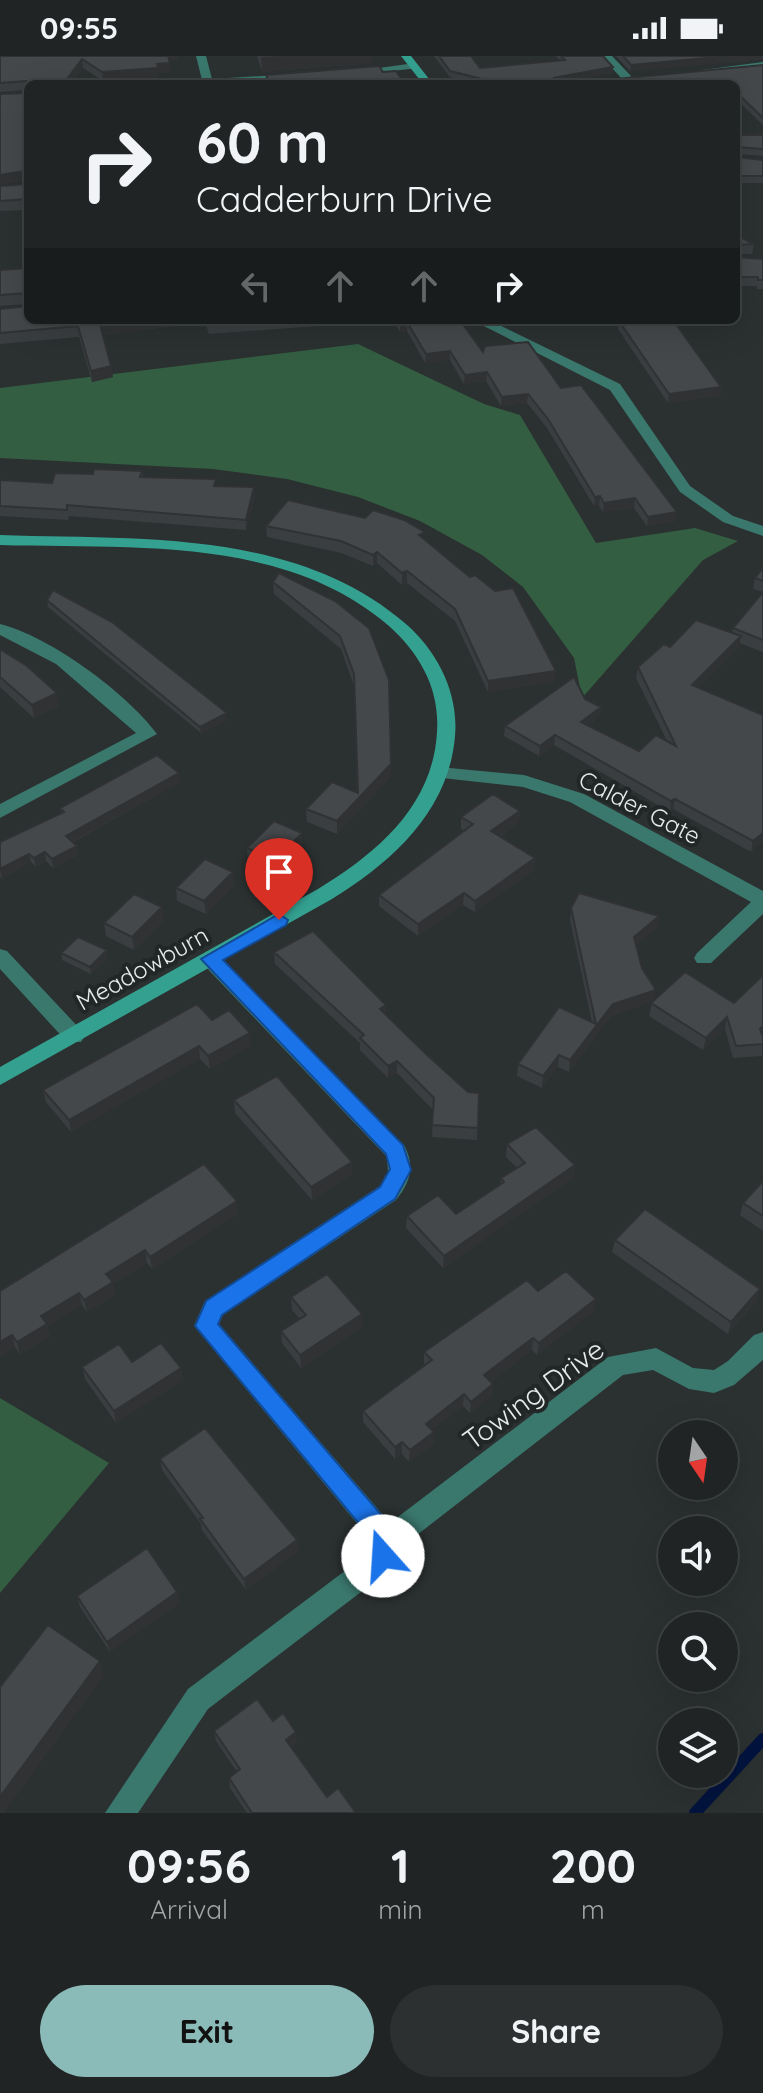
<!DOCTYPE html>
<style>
:root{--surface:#202424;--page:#2d3031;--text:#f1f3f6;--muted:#a2a4a6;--line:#3d4141;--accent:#8bbbb9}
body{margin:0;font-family:Quicksand,sans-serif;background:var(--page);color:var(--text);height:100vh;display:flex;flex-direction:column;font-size:30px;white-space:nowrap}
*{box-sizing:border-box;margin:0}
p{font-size:26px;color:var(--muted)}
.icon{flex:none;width:44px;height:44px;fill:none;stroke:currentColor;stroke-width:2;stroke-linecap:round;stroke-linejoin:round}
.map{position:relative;height:1757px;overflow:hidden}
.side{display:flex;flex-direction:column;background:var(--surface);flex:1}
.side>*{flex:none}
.hud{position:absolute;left:24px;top:24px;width:716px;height:244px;border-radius:12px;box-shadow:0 8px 32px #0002,0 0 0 2px var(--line);background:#202424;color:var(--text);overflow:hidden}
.needle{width:52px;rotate:167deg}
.fabs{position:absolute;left:658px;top:1364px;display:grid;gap:16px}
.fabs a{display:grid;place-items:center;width:80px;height:80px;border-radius:50%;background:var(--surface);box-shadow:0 8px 32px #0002,0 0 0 2px var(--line);font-size:40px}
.pin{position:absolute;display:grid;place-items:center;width:68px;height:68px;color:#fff;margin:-82px -34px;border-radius:50% 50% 50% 0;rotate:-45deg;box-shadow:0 0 8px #0007}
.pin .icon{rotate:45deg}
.me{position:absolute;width:88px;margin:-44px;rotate:341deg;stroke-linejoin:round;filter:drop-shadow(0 0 6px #0008)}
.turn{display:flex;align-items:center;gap:28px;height:168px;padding:0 40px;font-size:36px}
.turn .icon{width:104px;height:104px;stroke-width:2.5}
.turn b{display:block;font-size:56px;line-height:68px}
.lanes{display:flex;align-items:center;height:76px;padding:0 40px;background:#0003;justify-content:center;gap:40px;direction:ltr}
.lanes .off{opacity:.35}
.eta{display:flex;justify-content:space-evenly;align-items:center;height:136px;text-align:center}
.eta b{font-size:48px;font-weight:700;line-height:56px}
.primary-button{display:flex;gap:16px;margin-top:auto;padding:16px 40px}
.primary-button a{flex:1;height:92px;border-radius:48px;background:var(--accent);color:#111;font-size:32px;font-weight:700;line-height:92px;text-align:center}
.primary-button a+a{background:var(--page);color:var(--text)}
.status{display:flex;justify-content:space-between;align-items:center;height:56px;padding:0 40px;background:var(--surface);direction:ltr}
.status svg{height:22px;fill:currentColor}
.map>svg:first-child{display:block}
</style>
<div class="status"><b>09:55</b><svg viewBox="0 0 49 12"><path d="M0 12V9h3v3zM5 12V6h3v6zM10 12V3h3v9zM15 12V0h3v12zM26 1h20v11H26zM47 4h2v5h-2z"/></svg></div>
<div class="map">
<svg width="763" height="1757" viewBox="0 0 763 1757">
<rect width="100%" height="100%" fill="#2b3030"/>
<path fill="#335e42" d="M358,288L484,348L520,359L596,487L695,472L738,485L703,504L582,642L574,602L523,531L482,499L420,465L358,441L287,423L213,413L0,402V332Z
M0,1342L109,1407L0,1537Z"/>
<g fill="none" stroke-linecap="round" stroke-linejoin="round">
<path stroke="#02133e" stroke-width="12" d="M695,1757L763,1683"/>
<path fill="#3a776d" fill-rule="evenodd" d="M196,0H206L212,23L292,18L297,21L292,24L187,28L202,24Z
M601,0H612L631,20V24H623Z
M763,6V12L707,17L702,14Z
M415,7L419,12L355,19L350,16Z
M472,264H489L620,328L690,430L733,460L763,470V480L723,466L680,436L610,334Z
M0,568C49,580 127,637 157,678L0,762V748L136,677L56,608L0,579Z
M439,711L524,719L584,738L763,835V858L711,907H697L694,902L697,897L751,846L570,746L523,731L433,721L430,717L433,713Z
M0,893L7,895L81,974L85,980L81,986H67L0,913Z
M210,896L217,898L404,1089C415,1109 411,1126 396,1144L223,1259L219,1268L390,1467L608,1301L656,1292L693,1312L714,1314L728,1305L754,1279L763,1276V1304L734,1329L714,1337L689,1333L653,1314L623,1319L399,1493L393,1509L378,1523L208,1653L138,1757H105L188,1633L358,1505L374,1488L194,1270L205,1245L380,1130L388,1117L387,1101L203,908L200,903Z"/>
<path fill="#34a090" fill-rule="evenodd" d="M401,0H411L433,28H423Z
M0,479C138,484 295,472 406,568C437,595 459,637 455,680C449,755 392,806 332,843L0,1029V1011L318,833C377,797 433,750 437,676C440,633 420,598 389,570C284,479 130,493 0,489Z"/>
</g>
<path fill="#3a3e40" d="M0,0H178V4L169,5L171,16L158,17L159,21L103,25L83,12L72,28H28V126V34L0,36Z
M257,0H372V7L262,16Z
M434,0H471L480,12L560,5L556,0H603L613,17L577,24L595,25L763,9V69L736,43V28H477L450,21Z
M616,0H763V3L630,15Z
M383,16L405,28H267L266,19Z
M736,79H763V100L736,98Z
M736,101L763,104V127H736Z
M28,128V154L0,155V130Z
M736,179L754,188L752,198H736Z
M736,201L763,203V233H757V230H736Z
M28,212V264H317V270L209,278L205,266L103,279L111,310L113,321L92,326L79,281L0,288V253L27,250V248L0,250V214Z
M393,264H453L483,296L561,332L675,465L647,470L634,452L603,456L599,450H594L547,372L527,347L501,350L486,325L464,328L450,304L425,307L407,275L400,276Z
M619,265L721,331L720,340L668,347L618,273Z
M142,415L143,421L216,430L255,441L246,474L69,460L68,464L0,460V424L52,427L93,418Z
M266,470L425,483L555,626L488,636L455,565L407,527L402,529L377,507L373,510L341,497L267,481Z
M763,512V596L739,587V591L698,632L763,785L751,796L673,753L670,756L554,689L539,700L504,680L505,670L585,643L601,651L599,661L588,670L639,695L667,685L636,622L638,611L670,591L732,577L733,572L763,536L753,533L755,522Z
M273,526L335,545L391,708V721L337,778L307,766L306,753L357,737L354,630L341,593L274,538Z
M47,544L227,657V664L201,677L48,551Z
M0,593L59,650L34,662L0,631Z
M179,717L180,726L73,786L78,799L53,812L46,805L36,811L31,806L2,823L0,821V786L61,757L60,752Z
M520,755L519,766L500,781L535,802L534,814L475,856L463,849L418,880L379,850V839L464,775L461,773V761Z
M302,777V790L276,818L248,805L247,792Z
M234,829L206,858L177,845L176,832Z
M162,851L164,864L134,894L106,880L104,867Z
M571,852L657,872L636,889L642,912L655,944L734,947L763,919L762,1000L733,1002L725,973L703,994L649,960L652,946L611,960L569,1016L558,1011L542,1032L517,1020L518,1008L592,966L570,864Z
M274,896L386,959L468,1036L479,1037L477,1084L432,1081L433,1054L397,1017L388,1022L360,994V987L275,908Z
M61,897L108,901L91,918L62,904Z
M212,964L251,990L210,1013L200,1003L71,1076L46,1046L43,1034Z
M234,1044L352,1118L312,1144L235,1057Z
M507,1088L575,1109L574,1121L443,1212L406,1172L407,1160L456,1158L500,1129L501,1122L517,1112L506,1101Z
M763,1125V1175L740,1159L743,1147Z
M238,1158L152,1213L147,1207L113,1228L115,1239L87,1256L82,1249L47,1271L50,1280L20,1299L15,1291L0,1301V1235Z
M615,1184L760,1233L757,1245L728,1278L612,1196Z
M538,1235L594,1255L537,1299L532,1294L491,1326L493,1328L492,1340L470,1357L463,1350L432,1374L434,1388L409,1406L402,1398L395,1403L363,1366V1355L425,1309L424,1308V1296Z
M291,1241L363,1270L301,1312L282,1287L281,1275L300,1263L292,1254Z
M132,1306L181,1312L183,1324L116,1367L85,1323L82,1311Z
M160,1403L297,1484L298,1495L246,1534L202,1474L201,1468L162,1414Z
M177,1536L180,1547L110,1596L80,1551L77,1540Z
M273,1665L297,1685L291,1691L327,1741L356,1757H247L230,1732L229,1722L237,1716L216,1685L214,1675Z"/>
<path fill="#303234" d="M167,0H178V4L167,6Z
M280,0H372V7L262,16L261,1Z
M728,0H763V3L630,15L631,9Z
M82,3L83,12L72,28H65Z
M170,7L171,16L158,17L159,21L103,25L102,16Z
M613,11V17L553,28V22Z
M725,25L724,28H692Z
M26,115L28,125L0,129V119Z
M134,264H205V266L102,279L100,268Z
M407,266V275L400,276V267Z
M450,295V304L425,307L426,298Z
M111,310L113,321L92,326L91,315Z
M487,316L486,325L464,328L465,319Z
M721,331L720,340L668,347L669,338Z
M528,338L527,347L501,350L502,341Z
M254,431L255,441L246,474V464Z
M600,440L599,450H594L595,441Z
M635,442L634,452L603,456L604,447Z
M677,456L675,465L647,470L648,461Z
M377,496V507L373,510V499Z
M407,515V527L402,529V517Z
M741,580L739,591L691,639L692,629Z
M556,615L555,626L488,636V625Z
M57,637L59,650L34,662L32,649Z
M601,651L599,661L580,676L581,666Z
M227,657V664L201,677L200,671Z
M555,679L554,689L539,700L540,690Z
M391,708V721L337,778V765Z
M179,717L180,726L68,788L66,780Z
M675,743L673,753L670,756L671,745Z
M520,755L519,766L491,787V775Z
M302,777V790L276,818L275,805Z
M763,777V785L751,796L753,785Z
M77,790L78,799L53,812L52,803Z
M45,796L46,805L36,811L34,802Z
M29,798L31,806L2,823L0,814Z
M535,802L534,814L475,856V845Z
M233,816L234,829L206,858L204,845Z
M464,837L463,849L418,880V868Z
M162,851L164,864L134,894L132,881Z
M659,860L657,872L632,893L634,881Z
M107,894L108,901L91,918L90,911Z
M656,934L654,946L611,960L569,1016L570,1004L613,948Z
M386,949V961L380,953Z
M727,961L725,973L703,994L706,982Z
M250,977L251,990L210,1013L208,1000Z
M199,990L200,1003L71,1076L69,1064Z
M559,999L558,1011L542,1032L543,1020Z
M397,1005V1017L388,1022V1010Z
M352,1106V1118L312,1144L311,1131Z
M575,1109L574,1121L443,1212L444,1200Z
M237,1145L238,1158L152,1213L150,1201Z
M145,1194L147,1207L113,1228L115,1239L87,1256L84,1244L106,1218Z
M760,1233L757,1245L728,1278L731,1266Z
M79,1237L82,1249L47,1271L50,1280L20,1299L17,1286L41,1260Z
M596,1243L594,1255L537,1299L539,1287Z
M362,1258L363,1270L301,1312L300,1299Z
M12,1279L15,1291L0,1301V1286Z
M533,1282L532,1294L484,1331V1319Z
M181,1312L183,1324L116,1367L114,1355Z
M493,1328L492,1340L470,1357L471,1346Z
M464,1338L463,1350L426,1379V1368Z
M434,1376V1388L409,1406L410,1394Z
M402,1386V1398L395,1403V1391Z
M297,1484L298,1495L246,1534L244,1523Z
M177,1536L180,1547L110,1596L107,1586Z
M100,1605L104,1620L4,1757H0V1741Z
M296,1676L297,1685L287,1694L286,1684Z"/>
<path fill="#44484b" stroke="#303234" stroke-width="2" d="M0,0H168L170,7L157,8L158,12L102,16L82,3L64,27L65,28H30L26,25L0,27Z
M439,0H471L480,12L565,4L561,0H603L613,11L553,22L595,25L763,9V62L736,36V28H728L725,25L692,28H502L450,15Z
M623,0H728L631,9Z
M379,10L383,16L396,15L405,28H360L358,26L321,28H270L266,19Z
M28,33V124L26,115L0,119V38L27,37Z
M736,79H763V93L737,91L736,95Z
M736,101L763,104V120H736Z
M28,128V143L0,145V130Z
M736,179L754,188L736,189Z
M736,201L763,203V224H758V221H736Z
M28,212V237L0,239V214Z
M28,240V264H134L100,268L111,310L91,315L78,270L0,277V253L27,250Z
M207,264H254L208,268Z
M398,264H453L457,268L462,267L483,296L485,290L528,286L561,332L581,329L677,456L648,461L635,442L604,447L600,440L595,441L548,363L528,338L502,341L487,316L465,319L450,295L426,298L407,266L400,267Z
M631,264H673L721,331L669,338L619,265Z
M94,413L142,415L140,421L216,423L214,430L254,431L246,464L67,449V454L0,450V424L52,427L55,417L93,418Z
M288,444L365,462L373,454L404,464L425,476L419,479L470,521L475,519L495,535L513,532L556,615L488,625L455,553L407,515L402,517L377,496L373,499L341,485L266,470Z
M763,512V525L755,522Z
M279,517L335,545L369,572L389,624L391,708L337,765L306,753L332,726L358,737L354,618L340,580L273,526Z
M53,534L112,566L227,657L200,671L47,544Z
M763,536V584L733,572Z
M696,564L741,580L692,629L763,659V777L753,785L675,743L671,745L555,679L540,690L505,670L574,621L585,643L601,651L581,666L639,695L656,679L676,690L638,611L664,588L670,591Z
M0,593L27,610L57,637L32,649L0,621Z
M157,699L179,717L66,780L77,790L52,803L45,796L34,802L29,798L0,813V786L64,756L60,752Z
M493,738L520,755L491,775L535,802L475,845L464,837L418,868L379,839L473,768L461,761Z
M274,765L302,777L275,805L247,792Z
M205,803L233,816L204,845L176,832Z
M579,837L659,860L634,881L642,912L656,934L613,948L570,1004L559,999L543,1020L518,1008L559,951L596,968L571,852Z
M134,838L162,851L132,881L104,867Z
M313,875L386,949L380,953L426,998L468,1036L479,1037L478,1072L432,1069L434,1042L397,1005L388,1010L360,982L364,979L274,896Z
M78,881L107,894L90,911L61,897Z
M685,916L734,947L763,919V970L760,973L763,981V988L736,990L727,961L706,982L651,947Z
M197,948L212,964L229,954L250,977L208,1000L199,990L69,1064L43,1034Z
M277,1020L352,1106L311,1131L234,1044Z
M536,1071L575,1109L444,1200L407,1160L438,1139L456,1158L504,1126L501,1122L525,1107L507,1088Z
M204,1108L237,1145L150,1201L145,1194L106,1218L113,1226L84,1244L79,1237L41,1260L47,1268L17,1286L12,1279L0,1286V1235Z
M763,1125V1160L743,1147Z
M645,1153L760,1233L731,1266L615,1184Z
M566,1215L596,1243L539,1287L533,1282L484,1319L493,1328L471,1346L464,1338L426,1368L434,1376L410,1394L402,1386L395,1391L363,1355L432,1304L424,1296L527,1224L538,1235Z
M327,1218L362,1258L300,1299L281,1275L306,1259L291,1241Z
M161,1287L181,1312L114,1355L82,1311L119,1288L132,1306Z
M205,1372L297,1484L244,1523L200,1463L203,1462L160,1403Z
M147,1492L177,1536L107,1586L77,1540Z
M48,1569L100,1605L0,1741V1631Z
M257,1643L273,1665L283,1657L296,1676L286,1684L327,1741L338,1732L356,1757H252L229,1722L240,1713L214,1675Z"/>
<path fill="#1a73e8" stroke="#114b97" stroke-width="2" d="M279,858L288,864L286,869L223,904L403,1089L411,1114L395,1143L222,1259L218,1268L396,1476L400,1485L392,1508L383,1511L374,1508L371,1500L375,1487L195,1270L206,1245L380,1131L390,1113L386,1098L201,903Z"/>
<g text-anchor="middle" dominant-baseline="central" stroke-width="8" stroke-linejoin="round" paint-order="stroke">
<g font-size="24" fill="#e7eaea" stroke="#212626">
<text transform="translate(640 751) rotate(27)">Calder Gate</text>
<text transform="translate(142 912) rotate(-29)">Meadowburn</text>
</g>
<g font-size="28" fill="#e7eaea" stroke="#212626">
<text transform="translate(533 1338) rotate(-36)">Towing Drive</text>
</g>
</g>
</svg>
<div class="fabs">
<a><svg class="needle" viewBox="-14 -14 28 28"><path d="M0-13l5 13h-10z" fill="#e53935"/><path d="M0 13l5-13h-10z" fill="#a2a4a6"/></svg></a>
<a><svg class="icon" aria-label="sound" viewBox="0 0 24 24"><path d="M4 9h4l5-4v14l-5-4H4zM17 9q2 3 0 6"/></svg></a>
<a><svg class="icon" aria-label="search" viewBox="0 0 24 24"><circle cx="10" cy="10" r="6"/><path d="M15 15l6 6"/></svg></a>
<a><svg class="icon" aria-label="layers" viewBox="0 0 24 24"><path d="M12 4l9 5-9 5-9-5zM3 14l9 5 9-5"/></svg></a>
</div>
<div class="pin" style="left:279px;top:864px;background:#d93025"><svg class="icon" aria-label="arrive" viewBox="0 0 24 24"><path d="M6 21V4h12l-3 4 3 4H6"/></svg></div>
<svg class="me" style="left:383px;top:1500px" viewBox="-20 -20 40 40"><circle r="19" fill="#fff"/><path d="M0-13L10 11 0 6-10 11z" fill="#1a73e8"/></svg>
<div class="hud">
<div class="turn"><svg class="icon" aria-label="right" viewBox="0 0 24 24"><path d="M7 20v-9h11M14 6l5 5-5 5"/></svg><div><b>60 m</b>Cadderburn Drive</div></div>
<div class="lanes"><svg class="icon off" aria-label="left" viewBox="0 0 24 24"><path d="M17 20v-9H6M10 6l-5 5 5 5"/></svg><svg class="icon off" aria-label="ahead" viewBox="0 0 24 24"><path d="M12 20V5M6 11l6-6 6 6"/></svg><svg class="icon off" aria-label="ahead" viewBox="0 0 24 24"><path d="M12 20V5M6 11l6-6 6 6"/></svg><svg class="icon" aria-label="right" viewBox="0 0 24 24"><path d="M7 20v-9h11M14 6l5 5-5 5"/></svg></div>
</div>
</div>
<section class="side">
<div class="eta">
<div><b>09:56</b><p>Arrival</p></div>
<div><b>1</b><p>min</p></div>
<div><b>200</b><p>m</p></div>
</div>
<div class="primary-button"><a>Exit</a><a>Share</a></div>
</section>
